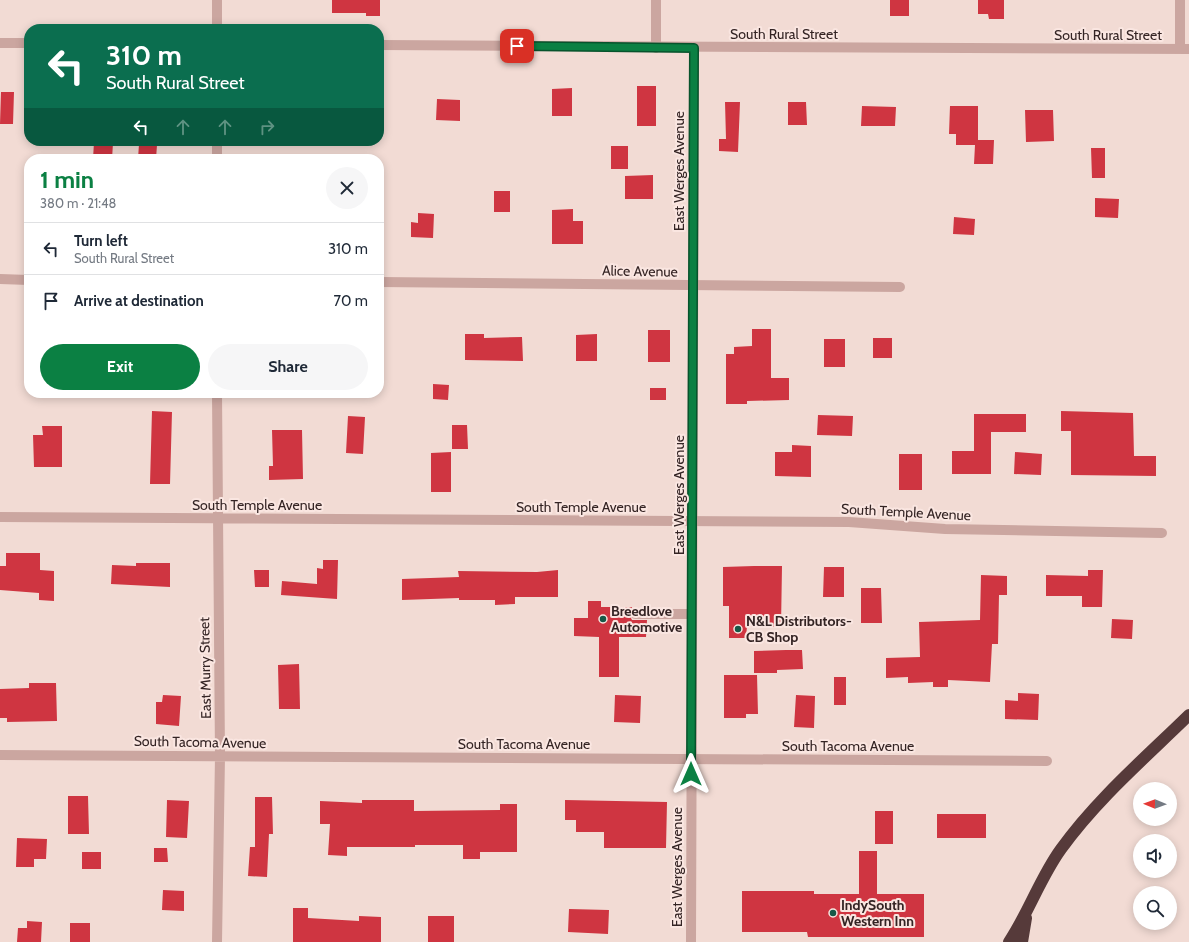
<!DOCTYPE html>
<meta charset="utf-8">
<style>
:root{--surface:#fff;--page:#f6f6f7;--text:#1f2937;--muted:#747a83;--line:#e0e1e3;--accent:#0b8043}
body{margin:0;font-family:Cabin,sans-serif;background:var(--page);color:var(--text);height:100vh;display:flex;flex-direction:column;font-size:15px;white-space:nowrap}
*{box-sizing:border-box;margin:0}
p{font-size:13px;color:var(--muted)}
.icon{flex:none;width:22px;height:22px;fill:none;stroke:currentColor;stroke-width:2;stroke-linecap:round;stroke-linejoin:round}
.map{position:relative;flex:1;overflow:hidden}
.details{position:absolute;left:24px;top:154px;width:360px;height:244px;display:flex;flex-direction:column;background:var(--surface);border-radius:16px;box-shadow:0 2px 10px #0003}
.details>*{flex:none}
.guide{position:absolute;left:24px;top:24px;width:360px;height:122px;border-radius:16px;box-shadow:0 2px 10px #0003;background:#0b6e4f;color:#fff;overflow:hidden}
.needle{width:26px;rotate:271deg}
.tools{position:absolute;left:1133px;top:782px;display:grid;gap:8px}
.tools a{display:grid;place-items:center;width:44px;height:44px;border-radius:50%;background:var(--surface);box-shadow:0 2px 10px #0003;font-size:20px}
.pin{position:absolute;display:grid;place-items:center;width:34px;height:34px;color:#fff;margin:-17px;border-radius:8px;box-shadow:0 2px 6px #0006}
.me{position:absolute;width:44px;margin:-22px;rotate:0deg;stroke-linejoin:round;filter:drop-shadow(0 0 3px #0008)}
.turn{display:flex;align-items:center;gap:14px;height:84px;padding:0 16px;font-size:18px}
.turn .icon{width:52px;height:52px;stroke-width:2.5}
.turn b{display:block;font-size:28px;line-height:34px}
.lanes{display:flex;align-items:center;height:38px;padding:0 16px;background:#0003;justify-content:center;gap:20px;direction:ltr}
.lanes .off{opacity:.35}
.round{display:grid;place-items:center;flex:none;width:42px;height:42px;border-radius:21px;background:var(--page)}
.overview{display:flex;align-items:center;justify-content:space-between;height:68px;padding:0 16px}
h1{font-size:24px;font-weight:800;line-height:30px;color:var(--accent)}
.action{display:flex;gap:8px;margin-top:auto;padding:8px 16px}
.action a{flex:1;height:46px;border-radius:24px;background:var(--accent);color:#fff;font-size:16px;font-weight:800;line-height:46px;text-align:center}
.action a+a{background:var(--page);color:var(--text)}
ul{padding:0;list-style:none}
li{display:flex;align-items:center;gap:12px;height:52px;padding:0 16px;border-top:1px solid var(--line)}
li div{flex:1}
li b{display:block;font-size:15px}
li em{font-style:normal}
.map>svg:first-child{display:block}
</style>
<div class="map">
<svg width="1189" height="942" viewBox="0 0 1189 942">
<rect width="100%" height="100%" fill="#f2dbd4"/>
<path fill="#cf3541" d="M332,0H380V16H366V13H332Z
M890,0H909V16H890Z
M978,0H1004V19H989L988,14H978Z
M637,86H656V126H637Z
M572,88V116H552V89Z
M1,92H14L13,124H0Z
M437,99L460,100V121L436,120Z
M725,102H740L738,152L719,151V139H726Z
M788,102H806L807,125H788Z
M862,106L896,107L895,126H861Z
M950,106H978V140H994L993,164H974L975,145H956V134H949Z
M1025,110H1053L1054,141L1026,142Z
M94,142L113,143L112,159H93Z
M139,144L157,145L156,159H138Z
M611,146H628V169H611Z
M1091,148H1105V178H1092Z
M653,175V199H625V176Z
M494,191H510V212H494Z
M1095,198L1119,199L1118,218L1095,217Z
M573,209V221H583V244H552V210Z
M418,213L434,214L433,238L411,237V222L418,223Z
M954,217L975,219L974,235L953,234Z
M752,329H771V378H789V400L747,401V404H726V354H734V347L752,346Z
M648,330H670V362H648Z
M465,334H484V338L522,337L523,361L465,360Z
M597,334V361H576V335Z
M873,338H892V358H873Z
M824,339H845V367H824Z
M433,384L449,385L448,400L433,399Z
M650,388H666V400H650Z
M152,411L172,412L170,484H150Z
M1061,411L1133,413L1134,456H1156V476L1071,475V431H1061Z
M974,414H1026V432H991V474H952V451H974Z
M818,415L853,416L852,436L817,435Z
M348,416L365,417L363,454L346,453Z
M452,425H467L468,449H452Z
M42,426H62V467H34L33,435H43Z
M272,430H302L303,479L269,480V466H273Z
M792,445L811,446V477L775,476V452H792Z
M451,452V492H431V453Z
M1015,452L1042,454L1041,475L1014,474Z
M899,454H922V490H899Z
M6,553H40V570L54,571V601L39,600V593L0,590V566H6Z
M323,560H338L337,599L281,595L282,581L317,584V568L323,569Z
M136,563H170V587L111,584L112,565L136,566Z
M754,566H782L781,627L747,626L746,638H729V606H723V567Z
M824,567H844V597H823Z
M254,570H269V587H255Z
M558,570V597H515V604L495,605V600H459V598L402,600V579L459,577L458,571L537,572Z
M1088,570H1103L1102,607H1082V596H1046V575L1088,576Z
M981,575L1007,576V595H999L998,644H992L990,682L948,680V687H933V682L908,683V677L886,678V658L920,657L919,622L980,620Z
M861,588H881L882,623H861Z
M588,601H601V607H632L629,614L632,620H647L646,637H619V677H599V637L574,636V618H588Z
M1112,619L1133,620L1132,639L1111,638Z
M786,650H802L803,669L777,670V673H754V651Z
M299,664L300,709H279L278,665Z
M724,675H757L758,714H746V718H724Z
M834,677H846V705H834Z
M29,683H56L57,721L7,722V718H0V689L29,688Z
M1018,693L1039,694L1038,720L1005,719V700L1018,701Z
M163,695L181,696L179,726L156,724V702H162Z
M615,695L641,696L640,723L614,722Z
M796,695L815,696L814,728L794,727Z
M68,796H88L89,834H68Z
M255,797H272L273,834H269L267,877L248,876L250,847H255Z
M167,800L189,801L187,838L166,837Z
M362,800H414V811L500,810V804H517V852H480V859H463V845H415V847H347V856L328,855L330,824H320V801L362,803Z
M565,800L667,802L666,848H604V832H576V820H565Z
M875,811H893V844H875Z
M937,814H986V838H937Z
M17,838L47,839L46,859H34V867H16Z
M154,848H167L168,862H154Z
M859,851H877V894H924V937H808L807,932H742V891H814V894H859Z
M82,852H101V869H82Z
M163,890L184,891V911L162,910Z
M293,908H308V918L359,921V916L381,917V942H293Z
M569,909L609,910L608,934L568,932Z
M428,916H454V942H428Z
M27,921L42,922L41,942H17L18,928H27Z
M70,923H90V942H70Z"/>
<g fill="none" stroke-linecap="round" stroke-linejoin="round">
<path stroke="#cba6a0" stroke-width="10" d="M217,0V29
M1180,0V49
M0,43H29
M379,45L1189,49
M656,48V0
M217,141V159
M0,279L29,280
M379,282L900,287
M217,393L220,756L217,942
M0,517L849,522L945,529L1162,533
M635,614H692
M0,755L1047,761
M691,942L694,48"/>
<path stroke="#563a3a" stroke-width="12" d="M1009,942C1029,912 1040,878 1061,849C1097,799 1145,758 1189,715
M1022,942L1026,918"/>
</g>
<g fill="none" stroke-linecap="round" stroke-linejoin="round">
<defs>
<path id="route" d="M517,46L694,48L691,774"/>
</defs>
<use href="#route" stroke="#07532c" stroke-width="10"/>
<use href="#route" stroke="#0b8043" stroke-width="7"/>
</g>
<g fill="#175847" stroke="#fae6e1" stroke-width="1.5">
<circle cx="603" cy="619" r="4"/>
<circle cx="738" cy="629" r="4"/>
<circle cx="833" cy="913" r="4"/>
</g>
<g text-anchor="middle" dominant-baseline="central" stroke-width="4" stroke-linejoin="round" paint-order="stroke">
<g font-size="14" fill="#342424" stroke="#fae6e1">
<text x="784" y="34">South Rural Street</text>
<text x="1108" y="35">South Rural Street</text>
<text transform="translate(679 171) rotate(-90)">East Werges Avenue</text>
<text transform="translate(640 271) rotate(1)">Alice Avenue</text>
<text transform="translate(679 495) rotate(-90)">East Werges Avenue</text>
<text x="257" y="505">South Temple Avenue</text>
<text x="581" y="507">South Temple Avenue</text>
<text transform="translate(906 512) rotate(3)">South Temple Avenue</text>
<text transform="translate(205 668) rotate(-91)">East Murry Street</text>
<text transform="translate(200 742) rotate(1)">South Tacoma Avenue</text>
<text x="524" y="744">South Tacoma Avenue</text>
<text x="848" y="746">South Tacoma Avenue</text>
<text transform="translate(677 867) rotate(-90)">East Werges Avenue</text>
</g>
<g font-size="14" font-weight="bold" fill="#342424" stroke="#fae6e1" text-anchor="start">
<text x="611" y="611">Breedlove<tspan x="611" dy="16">Automotive</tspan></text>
<text x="746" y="621">N&amp;L Distributors-<tspan x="746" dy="16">CB Shop</tspan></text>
<text x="841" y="905">IndySouth<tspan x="841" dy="16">Western Inn</tspan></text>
</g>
</g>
</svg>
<div class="tools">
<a><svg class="needle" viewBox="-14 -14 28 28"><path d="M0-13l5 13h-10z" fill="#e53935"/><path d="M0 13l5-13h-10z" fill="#747a83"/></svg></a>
<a><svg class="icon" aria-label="sound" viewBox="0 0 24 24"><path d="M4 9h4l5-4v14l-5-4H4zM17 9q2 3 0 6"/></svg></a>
<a><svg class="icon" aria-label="search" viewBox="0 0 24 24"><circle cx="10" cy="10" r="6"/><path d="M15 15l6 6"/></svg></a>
</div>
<div class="pin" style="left:517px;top:46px;background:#d93025"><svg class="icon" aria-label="arrive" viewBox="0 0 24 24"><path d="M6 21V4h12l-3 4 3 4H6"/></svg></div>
<svg class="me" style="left:691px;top:774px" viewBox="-20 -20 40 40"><path d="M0-17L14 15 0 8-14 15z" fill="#0b8043" stroke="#fff" stroke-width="4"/></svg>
<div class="guide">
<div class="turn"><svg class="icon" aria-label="left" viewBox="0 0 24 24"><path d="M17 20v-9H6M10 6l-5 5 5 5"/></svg><div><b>310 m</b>South Rural Street</div></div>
<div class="lanes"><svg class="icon" aria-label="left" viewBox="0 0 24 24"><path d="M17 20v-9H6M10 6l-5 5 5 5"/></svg><svg class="icon off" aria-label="ahead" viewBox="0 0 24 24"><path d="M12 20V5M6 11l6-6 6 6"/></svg><svg class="icon off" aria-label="ahead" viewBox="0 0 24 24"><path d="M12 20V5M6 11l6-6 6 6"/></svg><svg class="icon off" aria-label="right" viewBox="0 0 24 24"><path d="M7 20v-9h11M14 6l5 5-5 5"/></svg></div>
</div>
<section class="details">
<div class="overview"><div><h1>1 min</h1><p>380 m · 21:48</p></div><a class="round"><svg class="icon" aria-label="close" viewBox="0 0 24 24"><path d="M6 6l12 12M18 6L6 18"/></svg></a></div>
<ul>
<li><svg class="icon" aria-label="left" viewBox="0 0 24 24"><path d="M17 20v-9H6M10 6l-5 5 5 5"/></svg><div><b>Turn left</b><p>South Rural Street</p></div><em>310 m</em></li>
<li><svg class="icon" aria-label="arrive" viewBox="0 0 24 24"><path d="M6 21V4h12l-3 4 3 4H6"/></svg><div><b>Arrive at destination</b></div><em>70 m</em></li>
</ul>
<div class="action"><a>Exit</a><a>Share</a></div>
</section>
</div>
